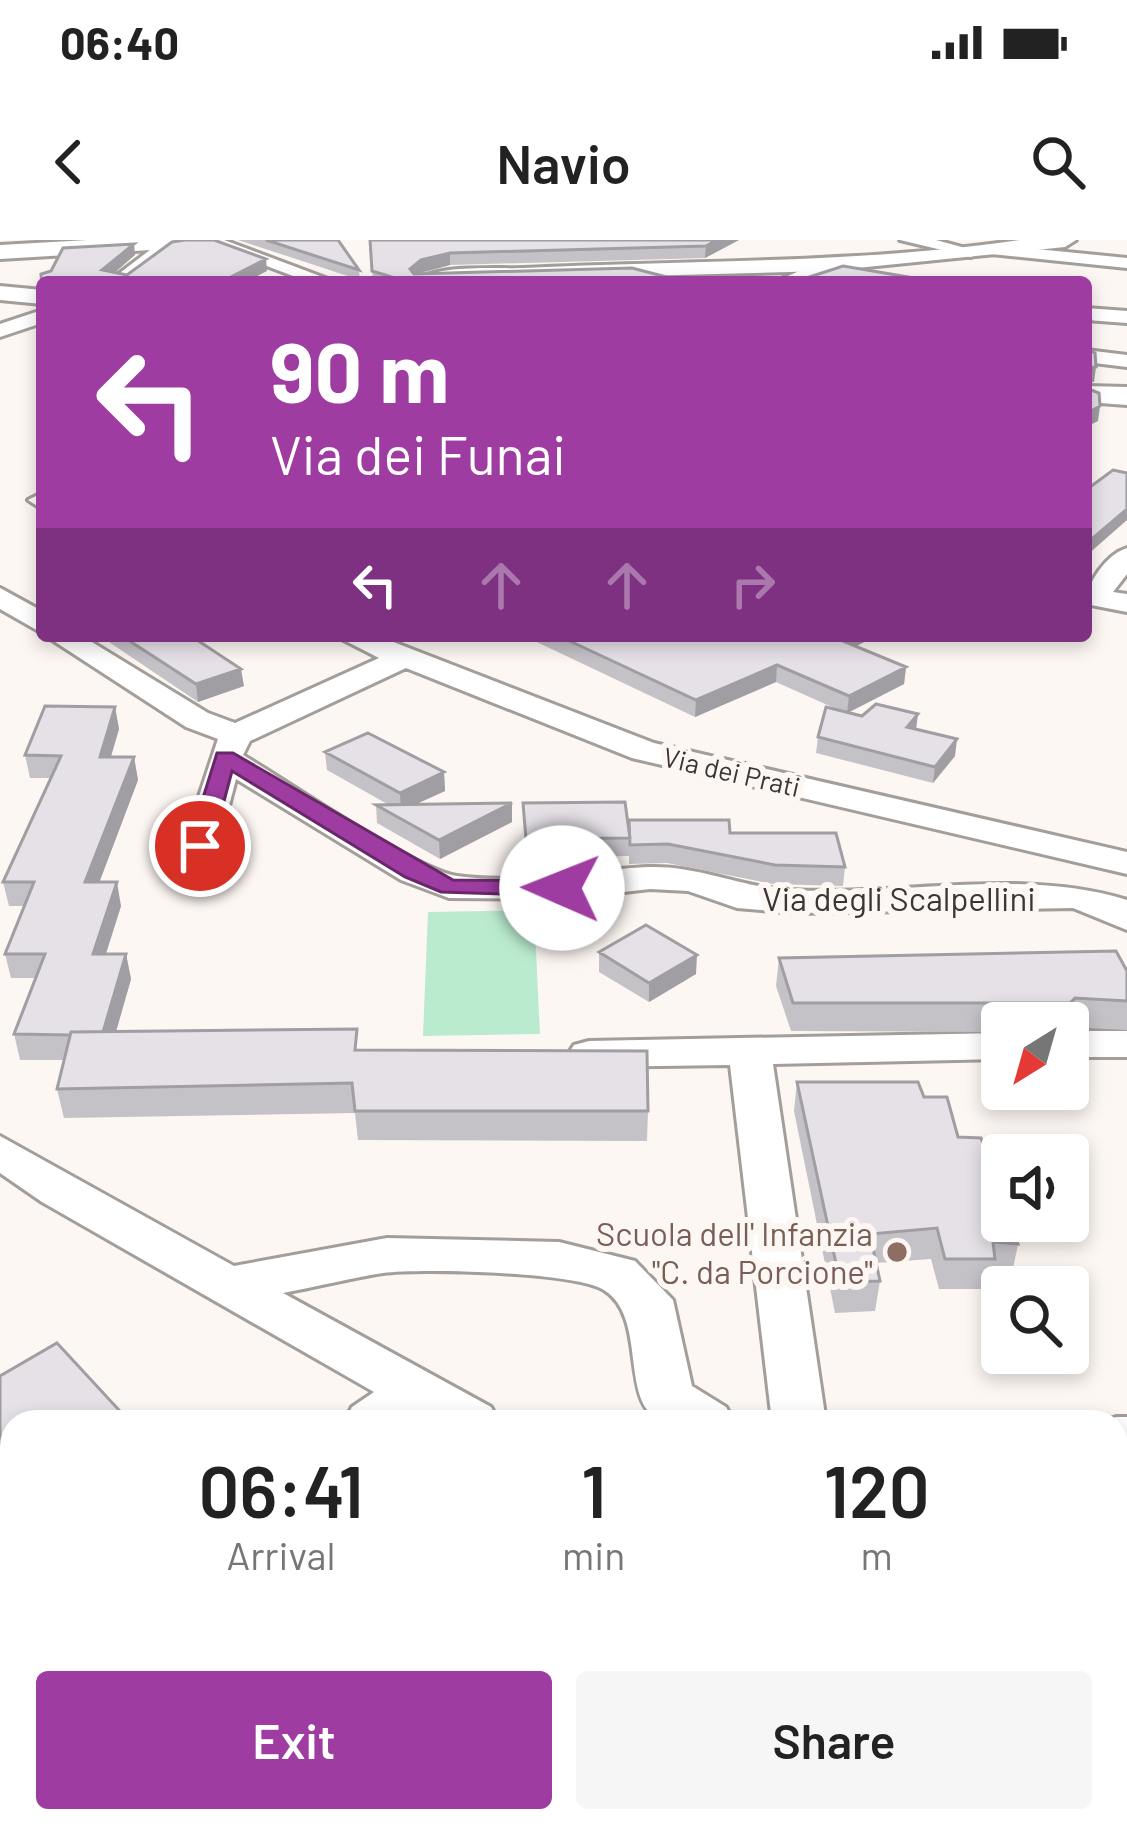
<!DOCTYPE html>
<style>
:root{--surface:#fff;--page:#f6f6f6;--text:#222;--muted:#767676;--accent:#9e3ca2}
body{margin:0;font-family:Barlow,sans-serif;background:var(--page);color:var(--text);height:100vh;display:flex;flex-direction:column;font-size:45px;white-space:nowrap}
*{box-sizing:border-box;margin:0}
p{font-size:39px;color:var(--muted)}
.icon{flex:none;width:66px;height:66px;fill:none;stroke:currentColor;stroke-width:2;stroke-linecap:round;stroke-linejoin:round}
.map{position:relative;flex:1;overflow:hidden}
.details{position:absolute;left:0px;top:1170px;width:1128px;height:423px;display:flex;flex-direction:column;background:var(--surface);border-radius:36px 36px 0 0;box-shadow:0 6px 18px #0003}
.details>*{flex:none}
.top-card{position:absolute;left:36px;top:36px;width:1056px;height:366px;border-radius:12px;box-shadow:0 6px 18px #0003;background:#9e3ca2;color:#fff;overflow:hidden}
.needle{width:78px;rotate:217deg}
.fabs{position:absolute;left:981px;top:762px;display:grid;gap:24px}
.fabs a{display:grid;place-items:center;width:108px;height:108px;border-radius:12px;background:var(--surface);box-shadow:0 6px 18px #0003;font-size:60px}
.pin{position:absolute;display:grid;place-items:center;width:102px;height:102px;color:#fff;margin:-51px;border:6px solid #fff;border-radius:50%;box-shadow:0 3px 12px #0007}
.me{position:absolute;width:132px;margin:-66px;rotate:271deg;stroke-linejoin:round;filter:drop-shadow(0 0 9px #0008)}
.turn{display:flex;align-items:center;gap:42px;height:252px;padding:0 36px;font-size:54px}
.turn .icon{width:156px;height:156px;stroke-width:2.5}
.turn b{display:block;font-size:84px;line-height:102px}
.lanes{display:flex;align-items:center;height:114px;padding:0 36px;background:#0003;justify-content:center;gap:60px;direction:ltr}
.lanes .off{opacity:.35}
.eta{display:flex;justify-content:space-evenly;align-items:center;height:204px;text-align:center}
.eta b{font-size:72px;font-weight:600;line-height:84px}
.cta{display:flex;gap:24px;margin-top:auto;padding:24px 36px}
.cta a{flex:1;height:138px;border-radius:12px;background:var(--accent);color:#fff;font-size:48px;font-weight:600;line-height:138px;text-align:center}
.cta a+a{background:var(--page);color:var(--text)}
.status{display:flex;justify-content:space-between;align-items:center;height:84px;padding:0 60px;background:var(--surface);direction:ltr}
.status svg{height:33px;fill:currentColor}
header{display:flex;justify-content:space-between;align-items:center;height:156px;padding:0 36px;background:var(--surface);font-size:54px;font-weight:600}
.map>svg:first-child{display:block}
</style>
<div class="status"><b>06:40</b><svg viewBox="0 0 49 12"><path d="M0 12V9h3v3zM5 12V6h3v6zM10 12V3h3v9zM15 12V0h3v12zM26 1h20v11H26zM47 4h2v5h-2z"/></svg></div>
<header><svg class="icon" aria-label="back" viewBox="0 0 24 24"><path d="M15 5l-7 7 7 7"/></svg>Navio<svg class="icon" aria-label="search" viewBox="0 0 24 24"><circle cx="10" cy="10" r="6"/><path d="M15 15l6 6"/></svg></header>
<div class="map">
<svg width="1127" height="1591" viewBox="0 0 1127 1591">
<rect width="100%" height="100%" fill="#fdf7f3"/>
<path fill="#baebcf" d="M534,670L540,794L423,796L428,672Z"/>
<g fill="none" stroke-linecap="round" stroke-linejoin="round">
<defs>
<path id="minor" d="M163,0L180,2L129,42H108Z
M198,0H224L336,42H309Z
M900,0H936L980,12L971,17Z
M997,5L1127,18V28L991,14L988,10Z
M829,18L835,19V27L799,42H774Z
M1086,68L1127,71V83L1086,80Z
M42,70V83L0,97V84Z
M1086,110L1127,115V127L1086,122Z
M42,253V269L28,260Z
M1127,308V334L1113,352L1127,354V372L1086,364C1086,343 1107,314 1127,308Z
M0,348L42,371V393L0,369Z
M46,396H82L208,473L235,483L379,418L336,396H378L654,503L1127,612V634L632,518L406,428L250,501L243,515C287,541 416,630 457,636C521,645 585,630 648,627C699,625 742,648 791,650C902,656 1021,627 1127,660V690L1073,668L795,673L737,668L688,651L650,649L562,659L449,658L401,640L236,539L210,638L204,646H178L172,638L218,499L186,487Z
M1068,791H1127V817H1068Z
M1002,793V819L773,824L826,1182H772L730,825L589,827L574,823L568,814L574,805L589,801Z
M0,896L234,1026L387,998L559,1002L635,1021L673,1060L692,1146L726,1167L734,1182C713,1182 679,1188 660,1180C619,1162 648,1077 604,1050C576,1032 420,1028 383,1033C350,1038 316,1047 283,1053L491,1167L499,1182L419,1177L344,1182L352,1167L374,1152L42,962L0,933Z
M1116,1177H1127V1221H1116V1182H1101Z
M1127,1345V1412L1116,1416V1349Z
M12,1395V1454L0,1459V1400Z
M966,1581H1034L1030,1591H962Z"/>
<path id="tertiary" d="M88,0H212L201,7L0,19V5Z
M1020,0H1076L1065,7L827,31L415,42C435,24 495,29 523,28C688,20 856,24 1020,0Z
M0,46L42,50V64L0,60Z
M1086,146L1127,147V165L1086,162Z"/>
</defs>
<use href="#minor" stroke="#a39e9a" stroke-width="6"/>
<use href="#tertiary" stroke="#a39e9a" stroke-width="6"/>
<use href="#minor" fill="#fff" fill-rule="evenodd"/>
<use href="#tertiary" fill="#fff" fill-rule="evenodd"/>
</g>
<path fill="#c5c2c7" d="M238,0H338L359,30L360,40Z
M370,0H739L705,18L450,25L420,34L686,42H373Z
M100,396H191L244,446L198,462Z
M524,396H876L855,407L906,427L904,444L848,473L916,489L955,516L933,543L816,513L818,497L843,472L776,442L695,477Z
M115,467L119,489L111,517H134L138,540L99,642L121,666L106,714H126L131,739L116,791L359,810L648,871L647,901L358,900L355,873L64,878L57,849L64,820H20L14,794L36,738H11L5,714L25,666H9L3,642L50,538H30L25,515Z
M325,512L444,532L445,551L416,564L512,563V582L440,619L377,583L376,565H389L327,530Z
M523,563L628,589L730,593L845,627L843,646L773,644L667,623L629,624V616L526,618Z
M599,712L696,734L649,762L599,732Z
M779,718L1127,731V790L1068,787V783H1002V792L791,791L776,746Z
M797,842L924,857L958,897L1018,1004L1012,1034L992,1033L989,1049H939L931,1019L876,1023L880,1041L875,1071L835,1073L794,871Z
M0,1136L12,1182V1301L0,1286Z"/>
<path fill="#a09ea2" d="M717,0H739L705,18L706,6Z
M134,4L135,15L104,42L102,30Z
M450,13V25L422,32L411,41L410,29L421,20Z
M266,19L267,31L246,42H221Z
M1096,127L1094,142H1086V128Z
M1100,166L1098,181L1086,187V174Z
M1127,269V280L1086,316V304Z
M845,396H876L836,416L838,399Z
M777,425L776,442L695,477L696,460Z
M906,427L904,444L847,473L849,456Z
M241,429L244,446L198,462L196,444Z
M115,467L119,489L104,539L100,517Z
M918,474L916,490L907,487Z
M957,499L955,516L933,543L935,527Z
M134,517L138,540L90,667L85,642Z
M444,532L445,551L401,571L400,553Z
M512,563V582L440,619L439,600Z
M117,642L121,666L98,738L93,714Z
M126,714L131,739L108,820L102,795Z
M697,715L696,734L649,762V743Z
M1075,758L1068,787V783H1066L1070,763Z"/>
<path fill="#e5e1e7" stroke="#a09ea2" stroke-width="3" d="M185,0H214L266,19L221,42H42V46L41,34L51,31L63,8L134,4L102,30L127,35L172,2Z
M266,0H338L359,30Z
M370,0H717L706,6L450,13L421,20L410,29L414,34L632,28L686,42H408L372,31Z
M843,26L938,42H794Z
M1086,80L1091,81L1086,101Z
M1086,109L1095,113L1096,127L1086,128Z
M1086,148L1099,153L1100,166L1086,174Z
M1113,230L1127,233V269L1086,304V250Z
M122,396H191L241,429L196,444Z
M559,396H845L838,399L906,427L849,456L777,425L696,460Z
M876,464L918,474L907,487L957,499L935,527L818,497L826,467L862,476Z
M45,466L115,467L100,517H134L85,642H117L93,714H126L103,792H71L70,795L14,794L45,714H5L34,642H3L61,516L25,515Z
M368,493L444,532L400,553L325,512Z
M625,562L630,598L526,599L523,563Z
M512,563L439,600L376,565Z
M629,580H729L730,593H836L845,627L775,625L668,604L630,605Z
M646,685L697,715L649,743L599,712Z
M1116,711L1127,731V761L1075,758L1070,763H793L779,718Z
M357,789L355,810L647,811L648,871H355L352,843L57,849L71,792Z
M797,842H918L924,857H947L958,897L981,898L1002,957V981H1010L1018,1004L993,1002L995,1019H945L937,988L870,994L880,1041L840,1042Z
M57,1103L130,1182H12V1283L0,1268V1136Z"/>
<path fill="#9e3ca2" stroke="#672769" stroke-width="3" d="M217,513H233L453,640L562,641L574,648L562,656L441,652L405,637L232,531L212,606L192,611L188,606Z"/>
<circle fill="#8d6e63" stroke="#fdf7f3" stroke-width="4.5" cx="897" cy="1012" r="12"/>
<g text-anchor="middle" dominant-baseline="central" stroke-width="12" stroke-linejoin="round" paint-order="stroke">
<g font-size="27" fill="#393635" stroke="#fdf7f3">
<text transform="translate(732 531) rotate(13)">Via dei Prati</text>
</g>
<g font-size="33" fill="#393635" stroke="#fdf7f3">
<text x="899" y="658">Via degli Scalpellini</text>
</g>
<g font-size="33" fill="#785e54" stroke="#fdf7f3" text-anchor="end">
<text x="873" y="993">Scuola dell' Infanzia<tspan x="873" dy="38">"C. da Porcione"</tspan></text>
</g>
</g>
</svg>
<div class="fabs">
<a><svg class="needle" viewBox="-14 -14 28 28"><path d="M0-13l5 13h-10z" fill="#e53935"/><path d="M0 13l5-13h-10z" fill="#767676"/></svg></a>
<a><svg class="icon" aria-label="sound" viewBox="0 0 24 24"><path d="M4 9h4l5-4v14l-5-4H4zM17 9q2 3 0 6"/></svg></a>
<a><svg class="icon" aria-label="search" viewBox="0 0 24 24"><circle cx="10" cy="10" r="6"/><path d="M15 15l6 6"/></svg></a>
</div>
<div class="pin" style="left:200px;top:606px;background:#d93025"><svg class="icon" aria-label="arrive" viewBox="0 0 24 24"><path d="M6 21V4h12l-3 4 3 4H6"/></svg></div>
<svg class="me" style="left:562px;top:648px" viewBox="-20 -20 40 40"><circle r="19" fill="#fff"/><path d="M0-13L10 11 0 6-10 11z" fill="#9e3ca2"/></svg>
<div class="top-card">
<div class="turn"><svg class="icon" aria-label="left" viewBox="0 0 24 24"><path d="M17 20v-9H6M10 6l-5 5 5 5"/></svg><div><b>90 m</b>Via dei Funai</div></div>
<div class="lanes"><svg class="icon" aria-label="left" viewBox="0 0 24 24"><path d="M17 20v-9H6M10 6l-5 5 5 5"/></svg><svg class="icon off" aria-label="ahead" viewBox="0 0 24 24"><path d="M12 20V5M6 11l6-6 6 6"/></svg><svg class="icon off" aria-label="ahead" viewBox="0 0 24 24"><path d="M12 20V5M6 11l6-6 6 6"/></svg><svg class="icon off" aria-label="right" viewBox="0 0 24 24"><path d="M7 20v-9h11M14 6l5 5-5 5"/></svg></div>
</div>
<section class="details">
<div class="eta">
<div><b>06:41</b><p>Arrival</p></div>
<div><b>1</b><p>min</p></div>
<div><b>120</b><p>m</p></div>
</div>
<div class="cta"><a>Exit</a><a>Share</a></div>
</section>
</div>
